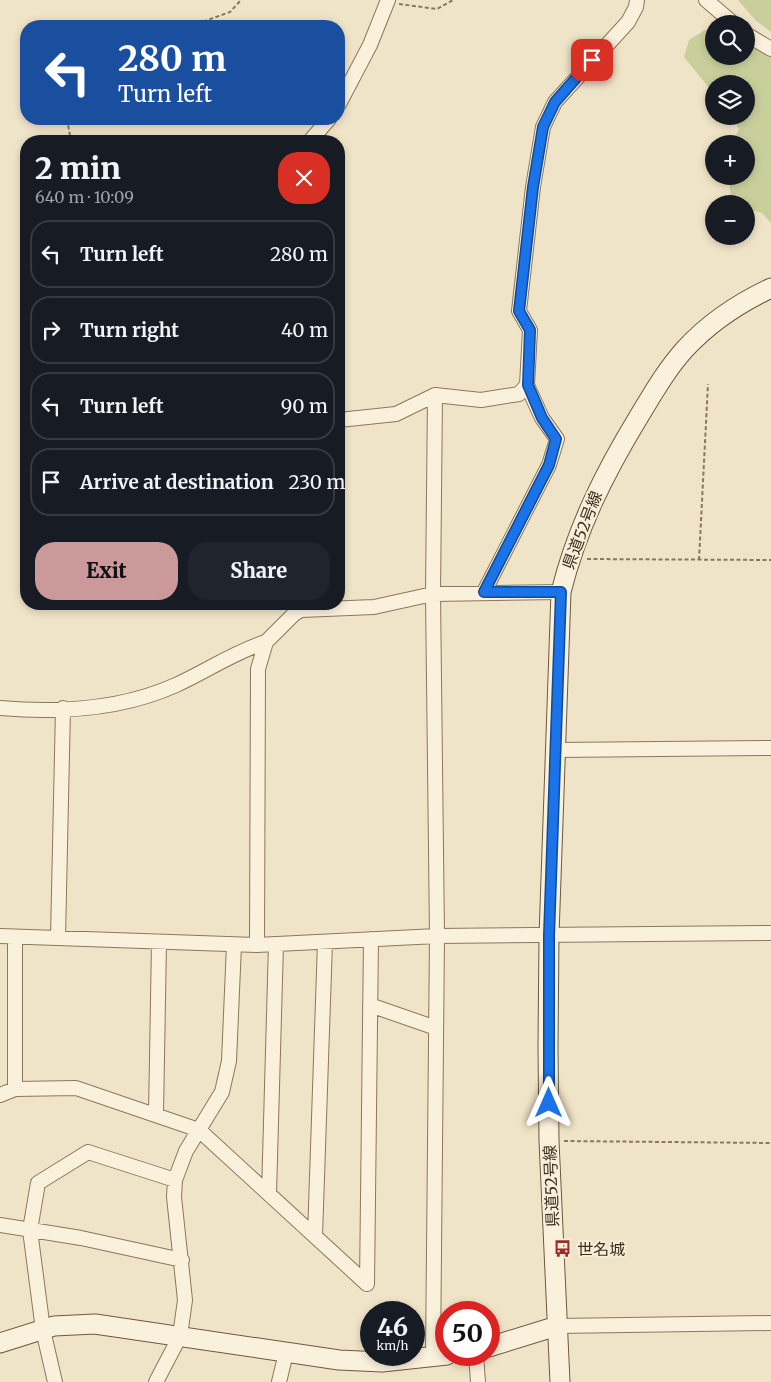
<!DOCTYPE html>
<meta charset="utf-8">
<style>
:root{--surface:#171b24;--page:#20242c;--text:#f1f3f6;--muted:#9ea1a6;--line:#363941;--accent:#cc999b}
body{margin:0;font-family:Merriweather,"Noto Sans JP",serif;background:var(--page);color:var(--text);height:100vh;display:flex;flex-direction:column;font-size:19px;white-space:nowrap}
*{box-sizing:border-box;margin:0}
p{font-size:16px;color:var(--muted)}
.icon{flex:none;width:28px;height:28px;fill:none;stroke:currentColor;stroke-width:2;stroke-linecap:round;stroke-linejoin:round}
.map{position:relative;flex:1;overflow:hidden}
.drawer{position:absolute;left:20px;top:135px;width:325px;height:475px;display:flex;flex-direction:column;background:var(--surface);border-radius:20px;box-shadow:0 2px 8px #0003}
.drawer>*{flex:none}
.guide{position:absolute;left:20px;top:20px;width:325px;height:105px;border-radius:20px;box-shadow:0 2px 8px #0003;background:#1a4fa0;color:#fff;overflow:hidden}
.controls{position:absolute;left:705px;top:15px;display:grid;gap:10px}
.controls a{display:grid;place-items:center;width:50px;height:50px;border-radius:50%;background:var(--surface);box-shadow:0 2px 8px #0003;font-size:25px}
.speed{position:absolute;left:360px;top:1301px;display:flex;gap:10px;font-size:25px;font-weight:700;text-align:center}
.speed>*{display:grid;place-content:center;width:65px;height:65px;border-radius:50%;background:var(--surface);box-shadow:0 2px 8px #0003;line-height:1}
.speed small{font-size:12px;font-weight:400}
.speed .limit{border:8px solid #d22;background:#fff;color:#111}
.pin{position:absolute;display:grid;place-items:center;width:42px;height:42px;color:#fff;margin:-21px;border-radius:10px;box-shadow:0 2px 8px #0006}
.me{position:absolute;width:55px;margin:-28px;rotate:0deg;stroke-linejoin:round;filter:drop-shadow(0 0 4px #0008)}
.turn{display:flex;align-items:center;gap:18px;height:105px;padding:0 15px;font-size:22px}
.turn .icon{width:65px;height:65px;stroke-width:2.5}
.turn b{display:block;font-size:35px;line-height:42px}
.round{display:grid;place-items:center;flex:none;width:52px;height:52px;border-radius:20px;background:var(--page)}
.summary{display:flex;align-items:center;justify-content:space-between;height:85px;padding:0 15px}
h1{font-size:30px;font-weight:800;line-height:38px}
.primary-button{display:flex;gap:10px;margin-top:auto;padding:10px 15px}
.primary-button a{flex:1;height:58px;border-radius:20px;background:var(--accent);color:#111;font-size:20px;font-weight:800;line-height:58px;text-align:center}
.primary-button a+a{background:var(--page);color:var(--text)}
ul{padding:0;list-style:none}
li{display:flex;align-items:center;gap:15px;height:68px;margin:0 10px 8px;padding:0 5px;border:2px solid var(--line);border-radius:20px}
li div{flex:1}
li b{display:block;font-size:19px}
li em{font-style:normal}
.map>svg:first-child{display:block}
</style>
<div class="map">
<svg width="771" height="1382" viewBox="0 0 771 1382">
<rect width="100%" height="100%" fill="#f0e4c8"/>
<path fill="#c9cf9b" d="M738,0H771V32L756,21Z
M705,30L714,32V56H746V41L771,55V223L762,213L746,208V204H732L728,176H746V144H732L739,129L730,116H746V84H714V94L684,57L689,40Z"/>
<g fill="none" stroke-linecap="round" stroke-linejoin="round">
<defs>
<path id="street" d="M706,0L734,24
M746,34L771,49
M339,104L370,45L388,0
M310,141L329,119
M339,420L396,414L435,395L481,400L519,394L527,385L530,330L519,311L533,187L543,127L555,102L628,22L636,7L637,0
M484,592L549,465L557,439L542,418L527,385
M0,708C58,713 123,709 176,685C207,671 234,652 266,642
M556,750L771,748
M0,936L257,945L437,936L771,933
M58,938L63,708
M257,945L258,669L266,642L294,614L301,610L374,607L433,594L561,592
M370,1005L436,1028
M15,1089V937
M0,1095L15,1089L76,1088L199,1130L367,1284L371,939
M156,1115L159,942
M269,1194L276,944
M0,1225L81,1238L182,1260
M315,1236L325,942
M557,1326L771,1323
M476,1355L478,1382
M433,1357L437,936L433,594L435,395
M55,1382L43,1330L30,1230L38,1183L88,1152L175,1180
M156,1382L180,1336L185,1300L174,1197L175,1180L186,1151L222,1092L229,1061L234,945
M279,1382L286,1353"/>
<path id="secondary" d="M0,1343L54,1326L95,1324L339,1360L382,1362L447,1355
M489,1347L557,1326
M560,1382L549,1141L548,1047L549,936L561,592C577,528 604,474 638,418C652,395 666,370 685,349C709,323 739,303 771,288"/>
</defs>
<use href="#street" stroke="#8d765c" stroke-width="16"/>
<use href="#secondary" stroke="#6f573f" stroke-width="21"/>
<path stroke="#8d765c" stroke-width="2" stroke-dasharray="4 2.5" stroke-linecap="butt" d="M399,4L437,9L453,0
M191,26L230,12L241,0
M67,119L71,141
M587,559L771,560
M699,560L708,384
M564,1141L771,1143"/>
<use href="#street" stroke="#faf1dc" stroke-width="14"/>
<use href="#secondary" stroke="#faf1dc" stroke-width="19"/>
</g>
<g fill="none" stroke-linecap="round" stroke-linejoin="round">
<defs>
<path id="route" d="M549,1103V936L561,592H484L549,465L556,439L542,418L528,385L530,330L519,311L533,187L543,127L555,102L592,60"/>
</defs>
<use href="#route" stroke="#114b97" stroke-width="12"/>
<use href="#route" stroke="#1a73e8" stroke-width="9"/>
</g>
<defs>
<symbol id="bus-bare" viewBox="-9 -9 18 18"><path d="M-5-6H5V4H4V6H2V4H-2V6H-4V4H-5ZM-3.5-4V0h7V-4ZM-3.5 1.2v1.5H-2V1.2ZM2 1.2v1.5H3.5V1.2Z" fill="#9e2a2b" stroke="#f7eed8" stroke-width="2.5" paint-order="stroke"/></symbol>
</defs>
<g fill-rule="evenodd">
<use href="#bus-bare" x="550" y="1236" width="25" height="25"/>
</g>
<g text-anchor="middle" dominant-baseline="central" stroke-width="4" stroke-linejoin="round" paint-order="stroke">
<g font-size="16" fill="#3d2e20" stroke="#f7eed8">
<text transform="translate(582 530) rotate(-69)">県道52号線</text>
<text transform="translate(551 1186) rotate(-92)">県道52号線</text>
</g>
<g font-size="16" fill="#3d2e20" stroke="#f7eed8" text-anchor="start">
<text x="577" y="1249">世名城</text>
</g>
</g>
</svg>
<div class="controls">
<a><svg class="icon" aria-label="search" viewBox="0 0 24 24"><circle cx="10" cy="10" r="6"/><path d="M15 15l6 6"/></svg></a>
<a><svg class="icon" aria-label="layers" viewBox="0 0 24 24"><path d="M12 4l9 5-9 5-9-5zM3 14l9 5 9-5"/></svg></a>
<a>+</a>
<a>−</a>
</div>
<div class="speed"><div>46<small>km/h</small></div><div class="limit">50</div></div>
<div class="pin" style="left:592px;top:60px;background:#d93025"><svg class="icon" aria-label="arrive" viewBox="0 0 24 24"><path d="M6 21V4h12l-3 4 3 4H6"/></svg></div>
<svg class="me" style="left:549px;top:1103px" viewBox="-20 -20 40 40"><path d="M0-17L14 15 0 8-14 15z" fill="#1a73e8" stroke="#fff" stroke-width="4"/></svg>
<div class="guide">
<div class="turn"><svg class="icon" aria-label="left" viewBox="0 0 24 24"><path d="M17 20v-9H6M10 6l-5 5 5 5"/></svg><div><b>280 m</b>Turn left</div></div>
</div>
<section class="drawer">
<div class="summary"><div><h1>2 min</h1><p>640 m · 10:09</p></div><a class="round" style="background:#d93025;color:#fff"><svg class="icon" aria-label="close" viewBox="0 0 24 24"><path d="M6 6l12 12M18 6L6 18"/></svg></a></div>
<ul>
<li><svg class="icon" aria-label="left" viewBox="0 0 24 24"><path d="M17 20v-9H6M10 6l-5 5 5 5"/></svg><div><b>Turn left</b></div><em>280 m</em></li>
<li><svg class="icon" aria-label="right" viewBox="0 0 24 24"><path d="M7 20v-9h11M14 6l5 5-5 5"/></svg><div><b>Turn right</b></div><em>40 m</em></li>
<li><svg class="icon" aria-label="left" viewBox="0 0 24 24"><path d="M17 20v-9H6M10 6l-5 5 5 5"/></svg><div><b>Turn left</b></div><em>90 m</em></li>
<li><svg class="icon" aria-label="arrive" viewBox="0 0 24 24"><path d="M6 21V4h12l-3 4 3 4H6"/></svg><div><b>Arrive at destination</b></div><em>230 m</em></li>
</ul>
<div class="primary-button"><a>Exit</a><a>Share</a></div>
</section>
</div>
